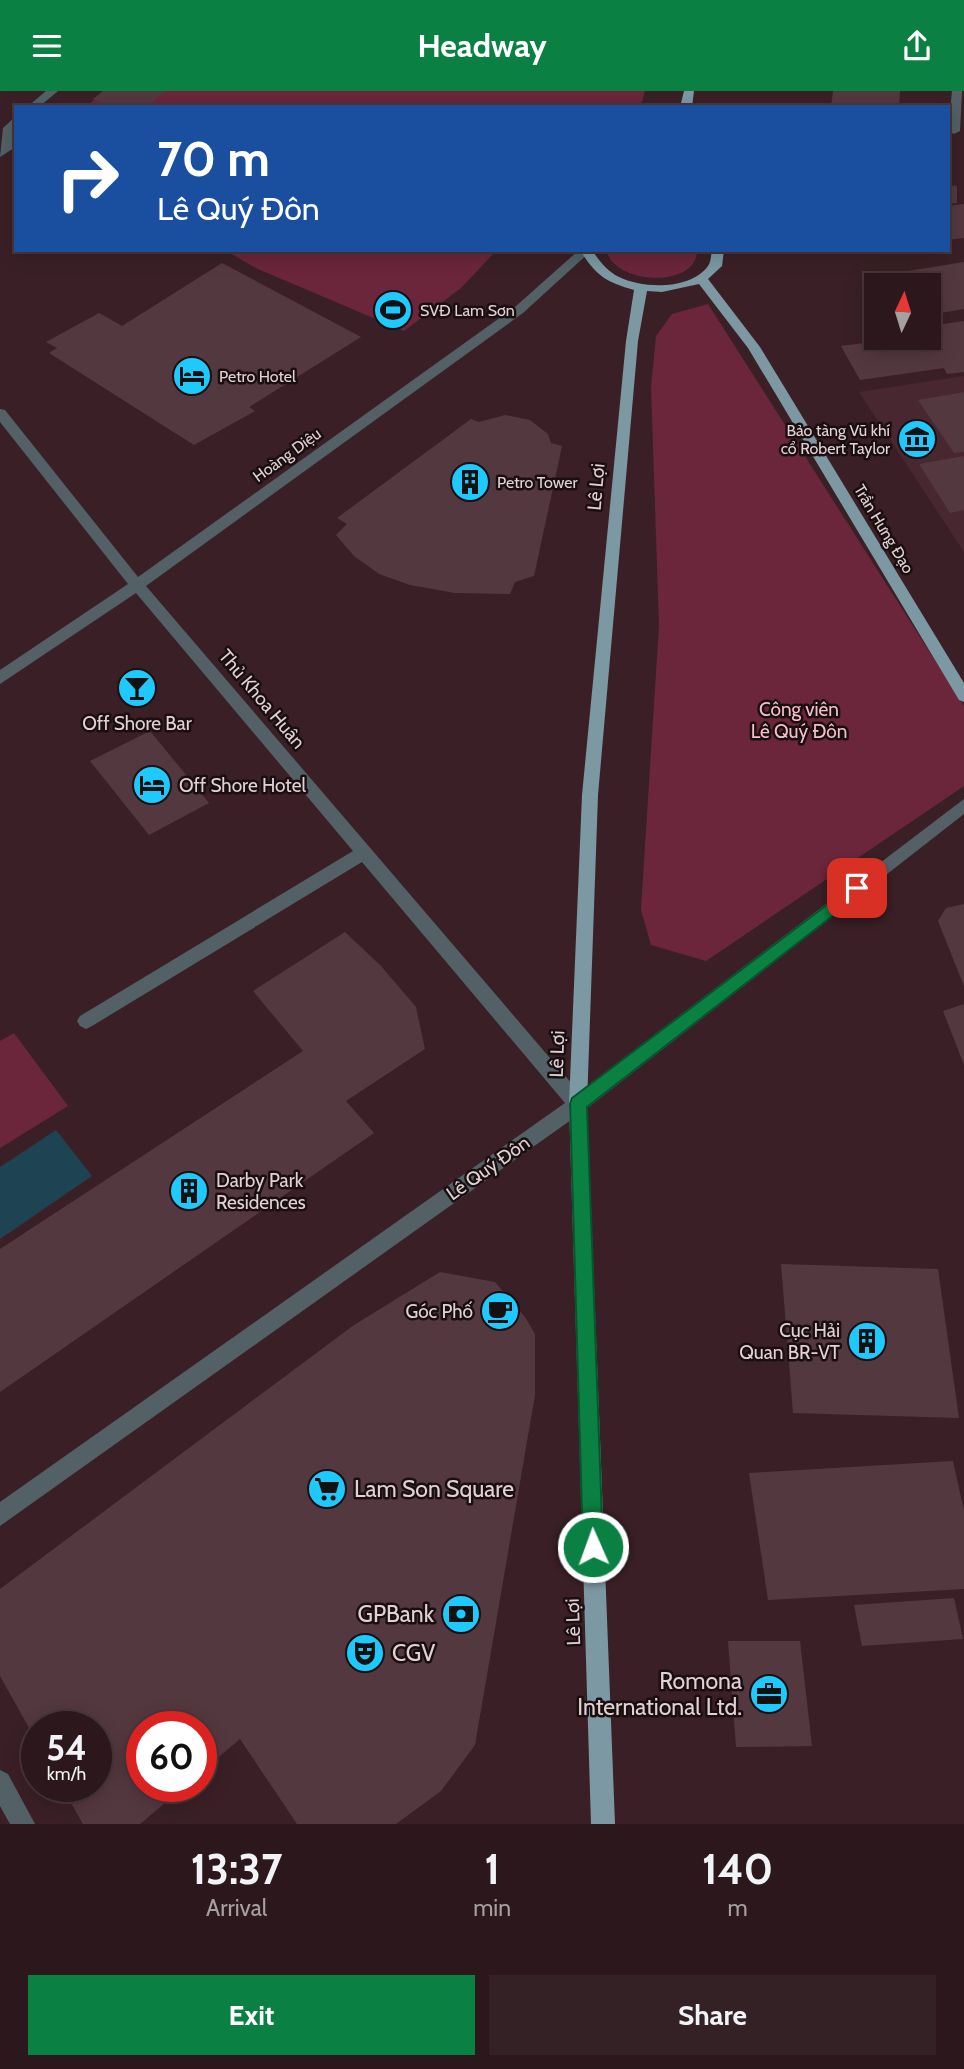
<!DOCTYPE html>
<meta charset="utf-8">
<style>
:root{--surface:#2c181c;--page:#342125;--text:#f1f3f6;--muted:#a6a0a3;--line:#48373b;--accent:#0b8043}
body{margin:0;font-family:Cabin,sans-serif;background:var(--page);color:var(--text);height:100vh;display:flex;flex-direction:column;font-size:26px;white-space:nowrap}
*{box-sizing:border-box;margin:0}
p{font-size:23px;color:var(--muted)}
.icon{flex:none;width:38px;height:38px;fill:none;stroke:currentColor;stroke-width:2;stroke-linecap:round;stroke-linejoin:round}
.map{position:relative;height:1733px;overflow:hidden}
.sheet{display:flex;flex-direction:column;background:var(--surface);flex:1}
.sheet>*{flex:none}
.top-card{position:absolute;left:14px;top:14px;width:936px;height:147px;border-radius:0px;box-shadow:0 4px 18px #0003,0 0 0 2px var(--line);background:#1a4fa0;color:#fff;overflow:hidden}
.needle{width:46px;rotate:4deg}
.buttons{position:absolute;left:864px;top:182px;display:grid;gap:14px}
.buttons a{display:grid;place-items:center;width:77px;height:77px;border-radius:0px;background:var(--surface);box-shadow:0 4px 18px #0003,0 0 0 2px var(--line);font-size:35px}
.speed{position:absolute;left:21px;top:1620px;display:flex;gap:14px;font-size:35px;font-weight:700;text-align:center}
.speed>*{display:grid;place-content:center;width:91px;height:91px;border-radius:50%;background:var(--surface);box-shadow:0 4px 18px #0003,0 0 0 2px var(--line);line-height:1}
.speed small{font-size:18px;font-weight:400}
.speed .limit{border:10px solid #d22;background:#fff;color:#111}
.pin{position:absolute;display:grid;place-items:center;width:60px;height:60px;color:#fff;margin:-30px;border-radius:14px;box-shadow:0 4px 10px #0006}
.me{position:absolute;width:77px;margin:-38px;rotate:358deg;stroke-linejoin:round;filter:drop-shadow(0 0 5px #0008)}
.turn{display:flex;align-items:center;gap:24px;height:147px;padding:0 28px;font-size:32px}
.turn .icon{width:91px;height:91px;stroke-width:2.5}
.turn b{display:block;font-size:49px;line-height:60px}
.eta{display:flex;justify-content:space-evenly;align-items:center;height:119px;text-align:center}
.eta b{font-size:42px;font-weight:700;line-height:49px}
.cta{display:flex;gap:14px;margin-top:auto;padding:14px 28px}
.cta a{flex:1;height:80px;border-radius:0px;background:var(--accent);color:#fff;font-size:28px;font-weight:700;line-height:80px;text-align:center}
.cta a+a{background:var(--page);color:var(--text)}
header{display:flex;justify-content:space-between;align-items:center;height:91px;padding:0 28px;background:var(--accent);color:#fff;font-size:32px;font-weight:700}
.map>svg:first-child{display:block}
</style>
<header><svg class="icon" aria-label="menu" viewBox="0 0 24 24"><path d="M4 6h16M4 12h16M4 18h16"/></svg>Headway<svg class="icon" aria-label="share" viewBox="0 0 24 24"><path d="M12 15V3M7 8l5-5 5 5M5 13v7h14v-7"/></svg></header>
<div class="map">
<svg width="964" height="1733" viewBox="0 0 964 1733">
<rect width="100%" height="100%" fill="#3a2026"/>
<path fill="#482730" d="M964,285V461L859,301Z"/>
<path fill="#6b263c" d="M103,0H645L642,11L637,16H86Z
M224,159H497L461,197L404,240L258,178Z
M606,159H697C698,197 615,195 606,159Z
M708,213L964,615V695L706,870L651,854L641,819L659,534L651,296L656,245L672,223Z
M14,942L68,1015L0,1057V950Z"/>
<path fill="#1e4453" d="M56,1039L92,1085L0,1148V1076Z"/>
<path fill="#54383f" d="M103,0H166L146,16H113L93,8Z
M833,0H900L899,16H831Z
M948,94L957,95V112L948,113Z
M964,113V147L948,149V115Z
M964,171V218L929,224V194H877V206L864,187Z
M222,172L361,246L249,316L255,320L194,354L49,262L57,257L46,251L99,222L122,235Z
M964,230V281L947,283L944,277L860,289L841,255L901,247H929V235Z
M964,301V361L954,362L918,309Z
M505,324L530,329L548,343L551,352L562,355L534,485L515,491L510,503L455,502L410,494L379,483L354,465L336,444L347,433L337,427L471,328L479,331Z
M964,365V419L950,422L919,373Z
M150,640L209,712L149,744L90,670Z
M964,813V895L938,830L946,817Z
M345,841L381,875L416,916L425,958L346,1010L374,1042L0,1301V1158L303,960L253,900Z
M964,913V974L943,920Z
M781,1173L938,1178L959,1327L793,1322Z
M440,1181L495,1191L525,1226L535,1243V1304L475,1654L441,1700L396,1733H297L240,1648L201,1681V1636H142V1696H184L140,1733H83L62,1696H96V1636H37V1651L0,1585V1498L354,1234Z
M953,1370L964,1420V1498L768,1509L749,1382Z
M954,1507L963,1548L862,1555L854,1514Z
M728,1550H800L812,1655L736,1656Z"/>
<g fill="none" stroke-linecap="round" stroke-linejoin="round">
<path fill="#536166" fill-rule="evenodd" d="M46,0H58L39,16H27Z
M952,0H962L960,40L954,43L948,40Z
M16,25L14,57L0,66L3,37Z
M579,159L591,160L523,222L146,495L579,1001L964,708V723L585,1019L0,1435V1411L565,1012L362,771L92,935L86,938L80,935L77,930L80,925L353,760L136,502L0,593V579L128,493L0,331V318L5,319L138,486L515,216Z
M0,1679L8,1683L35,1733H10L0,1715Z"/>
<path fill="#7c98a3" fill-rule="evenodd" d="M684,0H694L692,16H680Z
M580,159H592C600,171 607,180 619,186C643,198 691,199 708,175C711,171 711,164 712,159H724L722,175L708,188L760,256L964,592V611L959,609L748,257L699,193L662,201L647,200L638,250L598,704L587,1013L615,1733H591L569,1013L582,704L626,250L634,199C606,191 596,185 580,159Z"/>
</g>
<path fill="#0b8043" stroke="#07532c" stroke-width="2" d="M857,791L865,797L862,802L587,1016L603,1456L600,1463L593,1466L586,1463L583,1456L570,1013L572,1007Z"/>
<defs>
<symbol id="stadium-disc" viewBox="-11 -11 22 22"><circle r="9.5" fill="#1dc9fd" stroke="#190e10"/><path d="M0-5a6.5 5 0 1 0 0 10a6.5 5 0 1 0 0-10ZM-3.5-1.8h7v3.6h-7Z" fill="#111"/></symbol>
<symbol id="hotel-disc" viewBox="-11 -11 22 22"><circle r="9.5" fill="#1dc9fd" stroke="#190e10"/><path d="M-6-4.5h1.5V1H6V5H4.5V3h-9V5H-6ZM-4 0a1.8 1.8 0 1 1 3.6 0ZM.5 0V-2.5h3Q6-2.5 6 0Z" fill="#111"/></symbol>
<symbol id="museum-disc" viewBox="-11 -11 22 22"><circle r="9.5" fill="#1dc9fd" stroke="#190e10"/><path d="M0-6L6-3V-2H-6V-3ZM-5-1h2V3h-2ZM-1-1h2V3h-2ZM3-1h2V3H3ZM-6 4H6V6H-6Z" fill="#111"/></symbol>
<symbol id="building-disc" viewBox="-11 -11 22 22"><circle r="9.5" fill="#1dc9fd" stroke="#190e10"/><path d="M-4-6H4V6H1V3H-1V6H-4ZM-2.5-4.3h1.7v1.8h-1.7ZM.8-4.3h1.7v1.8H.8ZM-2.5-1h1.7V.8h-1.7ZM.8-1h1.7V.8H.8Z" fill="#111"/></symbol>
<symbol id="bar-disc" viewBox="-11 -11 22 22"><circle r="9.5" fill="#1dc9fd" stroke="#190e10"/><path d="M-6-5H6L.8 .8V4.5H3.5V6h-7V4.5H-.8V.8Z" fill="#111"/></symbol>
<symbol id="cafe-disc" viewBox="-11 -11 22 22"><circle r="9.5" fill="#1dc9fd" stroke="#190e10"/><path d="M-5.5-4.5H6V0H3Q3 3.5 0 3.5H-2.5Q-5.5 3.5-5.5 0ZM3-3.2v2h1.7v-2ZM-6 4.5H4V6H-6Z" fill="#111"/></symbol>
<symbol id="supermarket-disc" viewBox="-11 -11 22 22"><circle r="9.5" fill="#1dc9fd" stroke="#190e10"/><path d="M-6-5.5h2.5l.6 2H6L4.5 2H-2.5L-4.4-4H-6ZM-1.5 3.2a1.3 1.3 0 1 0 .1 0ZM3 3.2a1.3 1.3 0 1 0 .1 0Z" fill="#111"/></symbol>
<symbol id="bank-disc" viewBox="-11 -11 22 22"><circle r="9.5" fill="#1dc9fd" stroke="#190e10"/><path d="M-6-4H6V4H-6ZM0-2.3a2.3 2.3 0 1 0 0 4.6a2.3 2.3 0 1 0 0-4.6Z" fill="#111"/></symbol>
<symbol id="theatre-disc" viewBox="-11 -11 22 22"><circle r="9.5" fill="#1dc9fd" stroke="#190e10"/><path d="M-5-5.5Q0-4 5-5.5V0Q5 5 0 6Q-5 5-5 0ZM-3.3-2.5H-1v1.5H-3.3ZM1-2.5H3.3v1.5H1ZM-2.8 1Q0 5.5 2.8 1Z" fill="#111"/></symbol>
<symbol id="office-disc" viewBox="-11 -11 22 22"><circle r="9.5" fill="#1dc9fd" stroke="#190e10"/><path d="M-6-3h4V-5.5h4V-3h4V5H-6ZM-1-4.5V-3h2v-1.5ZM-6 0V1H6V0Z" fill="#111"/></symbol>
</defs>
<g fill-rule="evenodd">
<use href="#stadium-disc" x="371" y="197" width="44" height="44"/>
<use href="#hotel-disc" x="170" y="263" width="44" height="44"/>
<use href="#museum-disc" x="895" y="326" width="44" height="44"/>
<use href="#building-disc" x="448" y="369" width="44" height="44"/>
<use href="#bar-disc" x="115" y="575" width="44" height="44"/>
<use href="#hotel-disc" x="130" y="672" width="44" height="44"/>
<use href="#building-disc" x="167" y="1078" width="44" height="44"/>
<use href="#cafe-disc" x="478" y="1198" width="44" height="44"/>
<use href="#building-disc" x="845" y="1228" width="44" height="44"/>
<use href="#supermarket-disc" x="305" y="1376" width="44" height="44"/>
<use href="#bank-disc" x="439" y="1501" width="44" height="44"/>
<use href="#theatre-disc" x="343" y="1540" width="44" height="44"/>
<use href="#office-disc" x="747" y="1581" width="44" height="44"/>
</g>
<g text-anchor="middle" dominant-baseline="central" stroke-width="5" stroke-linejoin="round" paint-order="stroke">
<g font-size="16" fill="#e2d0d4" stroke="#190e10" text-anchor="start">
<text x="420" y="219">SVĐ Lam Sơn</text>
<text x="219" y="285">Petro Hotel</text>
<text x="890" y="339" text-anchor="end">Bảo tàng Vũ khí<tspan x="890" dy="18">cổ Robert Taylor</tspan></text>
<text x="497" y="391">Petro Tower</text>
</g>
<g font-size="16" fill="#e2d0d4" stroke="#190e10">
<text transform="translate(287 364) rotate(-36)">Hoàng Diệu</text>
<text transform="translate(884 438) rotate(59)">Trần Hưng Đạo</text>
</g>
<g font-size="19" fill="#e2d0d4" stroke="#190e10">
<text transform="translate(596 396) rotate(-85)">Lê Lợi</text>
<text transform="translate(262 608) rotate(50)">Thủ Khoa Huân</text>
<text transform="translate(557 963) rotate(-88)">Lê Lợi</text>
<text transform="translate(488 1077) rotate(-35)">Lê Quý Đôn</text>
<text transform="translate(573 1531) rotate(-92)">Lê Lợi</text>
</g>
<g font-size="19" fill="#f4bfcb" stroke="#190e10">
<text x="799" y="618">Công viên<tspan x="799" dy="22">Lê Quý Đôn</tspan></text>
</g>
<g font-size="19" fill="#e2d0d4" stroke="#190e10" text-anchor="start">
<text x="137" y="632" text-anchor="middle">Off Shore Bar</text>
<text x="179" y="694">Off Shore Hotel</text>
<text x="216" y="1089">Darby Park<tspan x="216" dy="22">Residences</tspan></text>
<text x="473" y="1220" text-anchor="end">Góc Phố</text>
<text x="840" y="1239" text-anchor="end">Cục Hải<tspan x="840" dy="22">Quan BR-VT</tspan></text>
</g>
<g font-size="23" fill="#e2d0d4" stroke="#190e10" text-anchor="start">
<text x="354" y="1398">Lam Son Square</text>
<text x="434" y="1523" text-anchor="end">GPBank</text>
<text x="392" y="1562">CGV</text>
<text x="742" y="1590" text-anchor="end">Romona<tspan x="742" dy="26">International Ltd.</tspan></text>
</g>
</g>
</svg>
<div class="buttons">
<a><svg class="needle" viewBox="-14 -14 28 28"><path d="M0-13l5 13h-10z" fill="#e53935"/><path d="M0 13l5-13h-10z" fill="#a6a0a3"/></svg></a>
</div>
<div class="speed"><div>54<small>km/h</small></div><div class="limit">60</div></div>
<div class="pin" style="left:857px;top:797px;background:#d93025"><svg class="icon" aria-label="arrive" viewBox="0 0 24 24"><path d="M6 21V4h12l-3 4 3 4H6"/></svg></div>
<svg class="me" style="left:593px;top:1456px" viewBox="-20 -20 40 40"><circle r="17" fill="#0b8043" stroke="#fff" stroke-width="3"/><path d="M0-11L8 9 0 5-8 9z" fill="#fff"/></svg>
<div class="top-card">
<div class="turn"><svg class="icon" aria-label="right" viewBox="0 0 24 24"><path d="M7 20v-9h11M14 6l5 5-5 5"/></svg><div><b>70 m</b>Lê Quý Đôn</div></div>
</div>
</div>
<section class="sheet">
<div class="eta">
<div><b>13:37</b><p>Arrival</p></div>
<div><b>1</b><p>min</p></div>
<div><b>140</b><p>m</p></div>
</div>
<div class="cta"><a>Exit</a><a>Share</a></div>
</section>
